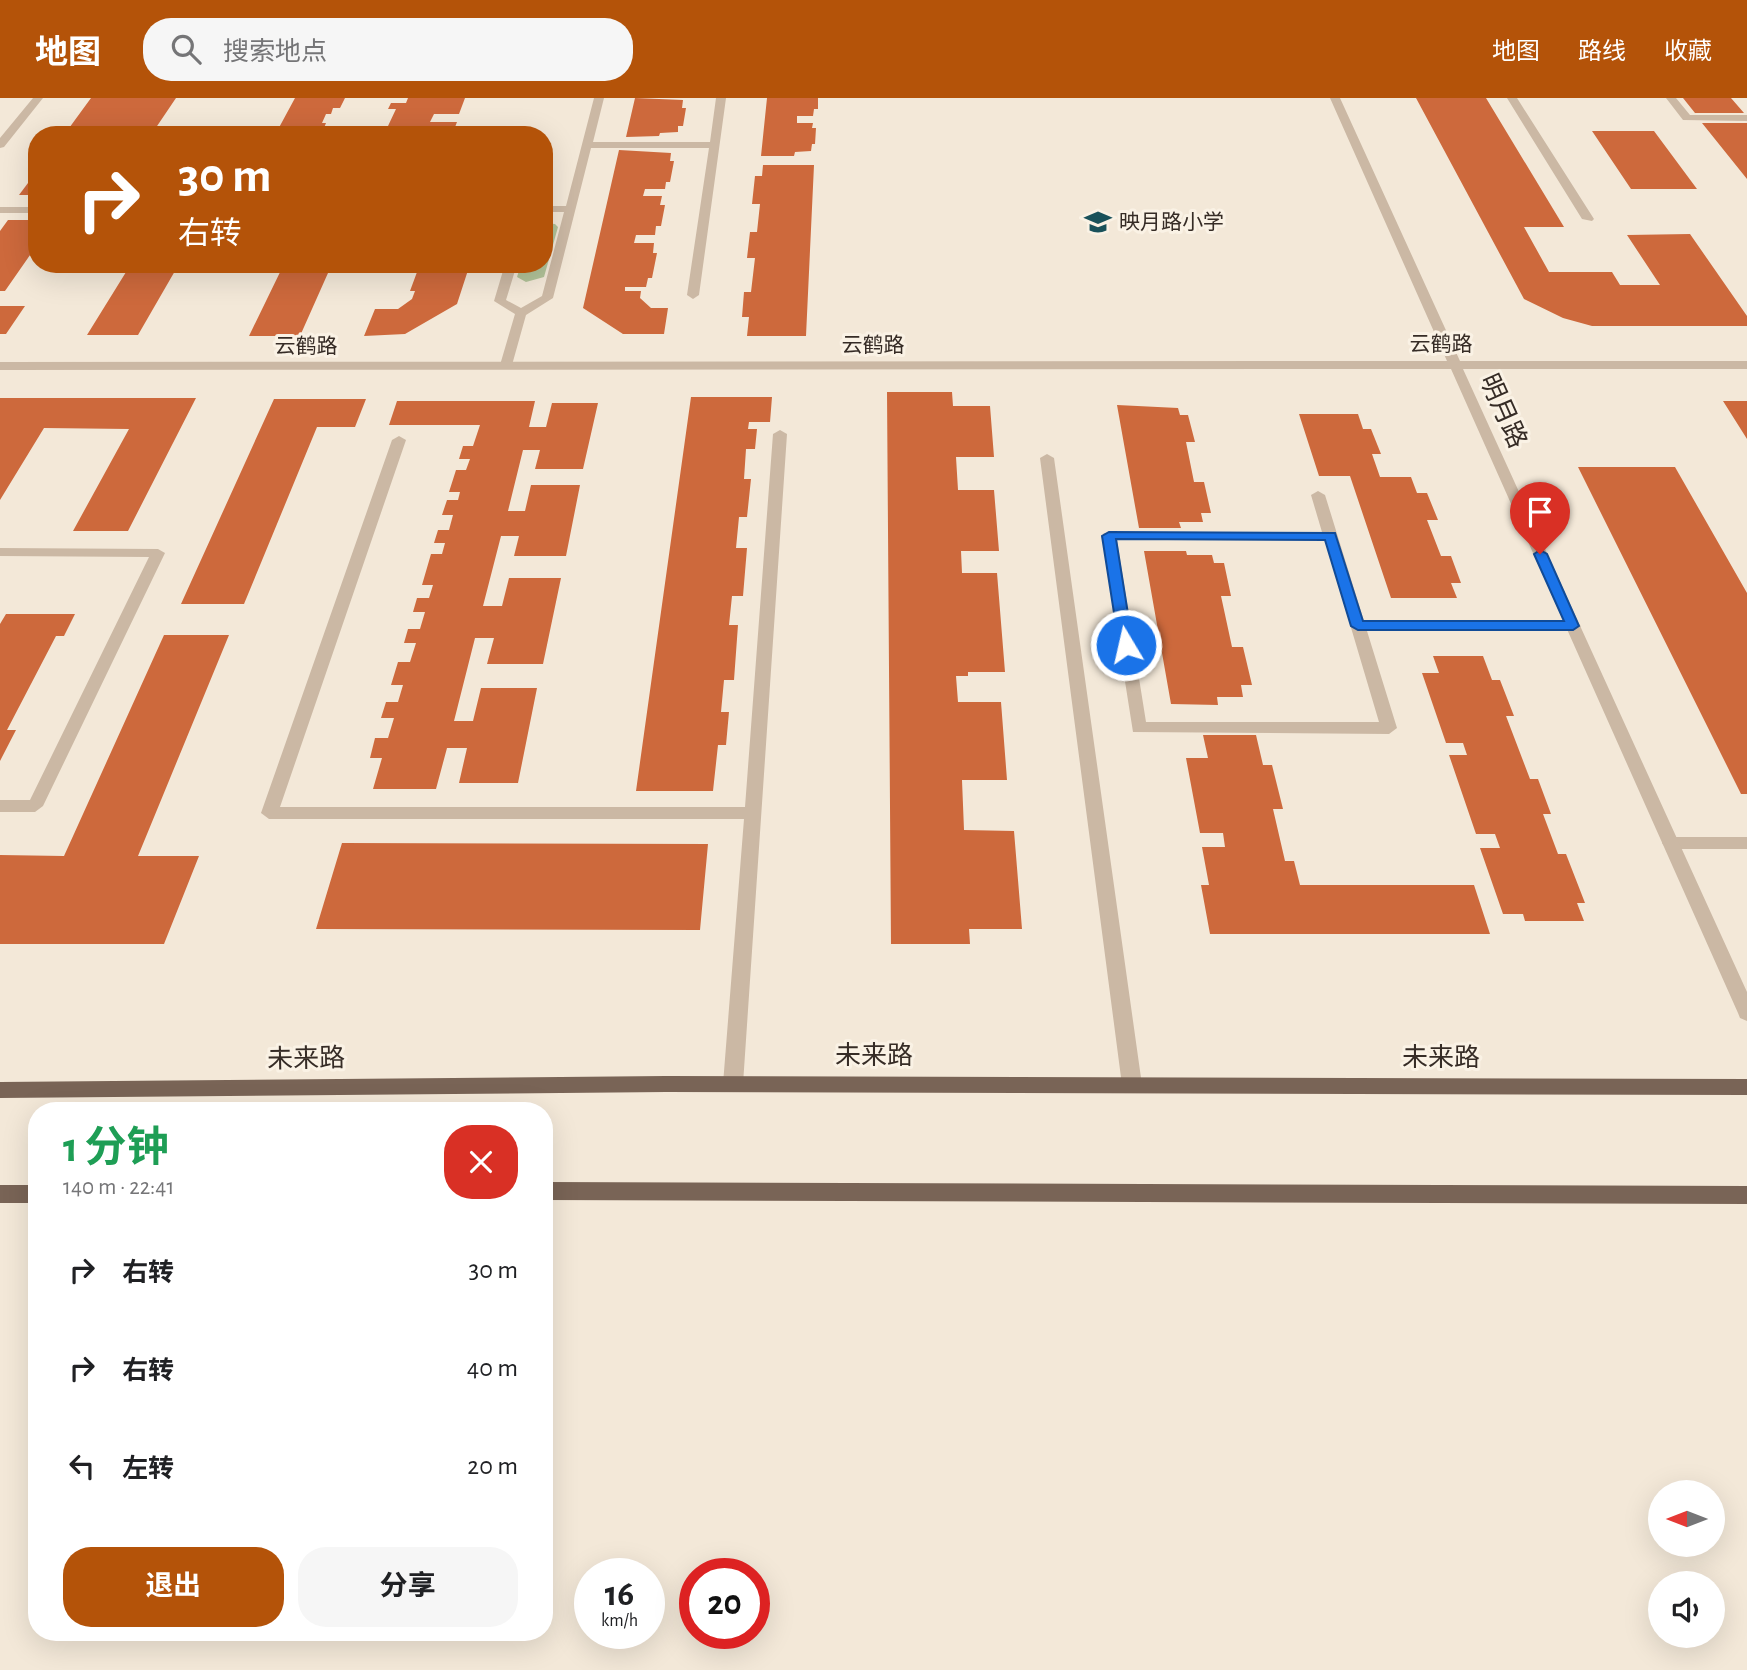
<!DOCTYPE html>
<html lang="zh">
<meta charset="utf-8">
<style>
:root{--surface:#fff;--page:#f6f6f6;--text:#202124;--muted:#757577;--accent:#b45309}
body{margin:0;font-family:"Alegreya Sans","Noto Sans SC",sans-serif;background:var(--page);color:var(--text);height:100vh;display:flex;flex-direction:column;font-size:26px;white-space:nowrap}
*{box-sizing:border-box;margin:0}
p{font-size:23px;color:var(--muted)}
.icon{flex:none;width:38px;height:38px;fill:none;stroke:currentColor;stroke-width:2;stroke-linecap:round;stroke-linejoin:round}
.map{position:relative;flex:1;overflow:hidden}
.details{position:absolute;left:28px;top:1004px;width:525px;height:539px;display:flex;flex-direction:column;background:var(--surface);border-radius:28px;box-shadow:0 7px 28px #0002}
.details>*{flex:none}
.hud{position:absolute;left:28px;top:28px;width:525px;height:147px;border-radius:28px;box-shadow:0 7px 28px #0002;background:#b45309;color:#fff;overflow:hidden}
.needle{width:46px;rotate:270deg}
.fabs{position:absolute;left:1648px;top:1382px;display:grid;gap:14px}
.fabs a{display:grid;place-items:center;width:77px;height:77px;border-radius:50%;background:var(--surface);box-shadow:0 7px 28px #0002;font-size:35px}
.speed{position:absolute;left:574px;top:1460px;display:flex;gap:14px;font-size:35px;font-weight:700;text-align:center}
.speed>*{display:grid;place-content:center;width:91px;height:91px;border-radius:50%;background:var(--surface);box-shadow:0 7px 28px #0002;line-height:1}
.speed small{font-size:18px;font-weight:400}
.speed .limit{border:10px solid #d22;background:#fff;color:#111}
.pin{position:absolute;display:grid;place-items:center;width:60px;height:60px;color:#fff;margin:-72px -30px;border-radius:50% 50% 50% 0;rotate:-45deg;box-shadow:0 0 7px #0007}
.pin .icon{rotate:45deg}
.me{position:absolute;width:77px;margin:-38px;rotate:351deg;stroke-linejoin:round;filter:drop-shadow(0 0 5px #0008)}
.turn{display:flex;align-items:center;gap:24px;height:147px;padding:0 35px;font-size:32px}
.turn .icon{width:91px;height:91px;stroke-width:2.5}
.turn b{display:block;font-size:49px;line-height:60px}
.round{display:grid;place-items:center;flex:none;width:74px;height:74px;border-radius:28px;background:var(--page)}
.head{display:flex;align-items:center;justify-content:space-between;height:119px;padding:0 35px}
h1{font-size:42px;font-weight:700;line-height:52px;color:#1e9e55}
.button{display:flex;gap:14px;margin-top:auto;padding:14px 35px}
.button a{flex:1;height:80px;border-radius:28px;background:var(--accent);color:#fff;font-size:28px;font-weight:700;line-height:80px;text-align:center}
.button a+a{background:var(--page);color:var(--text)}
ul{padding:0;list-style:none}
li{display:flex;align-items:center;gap:21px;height:98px;padding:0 35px}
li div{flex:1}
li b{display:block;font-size:26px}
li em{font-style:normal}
header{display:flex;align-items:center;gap:42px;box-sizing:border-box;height:98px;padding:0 35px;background:var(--accent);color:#fff}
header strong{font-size:33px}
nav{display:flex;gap:38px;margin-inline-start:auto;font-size:24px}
.search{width:490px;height:63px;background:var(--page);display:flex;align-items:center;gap:18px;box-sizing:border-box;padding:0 24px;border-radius:28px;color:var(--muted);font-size:26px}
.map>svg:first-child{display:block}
</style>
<header>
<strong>地图</strong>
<div class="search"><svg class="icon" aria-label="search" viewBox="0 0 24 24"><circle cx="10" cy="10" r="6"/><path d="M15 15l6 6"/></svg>搜索地点</div>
<nav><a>地图</a><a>路线</a><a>收藏</a></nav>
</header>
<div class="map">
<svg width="1747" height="1572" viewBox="0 0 1747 1572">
<rect width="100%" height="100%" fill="#f3e8d8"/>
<path fill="#b1c298" d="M544,125L555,126L558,129L544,179L526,184L517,179L521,166H544Z"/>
<path fill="#cd693c" d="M91,0H176L151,37H64Z
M295,0H345L340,10H333L331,16H326L322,25H326L324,30H329L326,37H275Z
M408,0H465L459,16H434L430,24H457L452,37L376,36L380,28H388L396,11H388L391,5H406Z
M635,0L683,2L682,10H686L683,28H678V34L660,35L659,38L626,39Z
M767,0H818V11H814L813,18H797V25H813L812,30H816L815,46H812L811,53L795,54L794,58H761Z
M1416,0H1486L1564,129H1524L1549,174H1612L1620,187H1660L1627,137L1690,136L1747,218V228H1592L1563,220L1524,201Z
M1683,0H1731L1744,15H1695Z
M1702,25H1747V81Z
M1592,33H1654L1697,91H1631Z
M619,52L671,55L670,63H674L670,84H666L665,91H645L643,98H662L660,107H665L661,128H656L655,137H636L634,145H654L653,155H657L652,180H648L646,189H625V193H641L640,200L651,210H668L664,236H623L583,210Z
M763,67H814L806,238H747L749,219H742L744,194H751L755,160H747L750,134H757L760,106H752L755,78H762Z
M37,73V97H19Z
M8,122H37V147L5,193H0V133Z
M131,166H179L138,237H87Z
M284,166H332L300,238H249Z
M420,166H470L457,206L405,236L364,238L375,211H398L412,201L415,193H410Z
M0,208H25L6,236H0Z
M887,294H952L953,308H990L994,359H956L958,392H994L999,453H961L962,475H997L1005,574H968V578H956L958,604H1001L1007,682H962L964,732L1014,733L1022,831H969L970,846H891Z
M691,299H772L770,324H749L748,331H757L755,351H746L744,381H751L747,419H739L736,450H747L743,498H732L729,527H738L734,582H724L721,614H729L726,647H718L713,693H636Z
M0,300H196L128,433H73L129,331L44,330L0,402Z
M274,301H366L355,329H317L244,506H181Z
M397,303H535L529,329H546L552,305H598L583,371H535L540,352H523L508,413H525L531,387H580L566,458H514L519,438H501L483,508H502L509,480H561L543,566H487L494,540H475L454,623H473L481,590H537L518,685H459L467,650H447L436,691H373L382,660H370L375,640H388L394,620H381L386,604H398L403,587H391L398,564H410L416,545H404L408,531H420L425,514H413L417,500H429L433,487H422L431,456H442L445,445H434L438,432H449L453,417H442L447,402H458L460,394H449L456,372H466L470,361H459L463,348H473L480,327H389Z
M1723,303H1747V341Z
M1117,307L1178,310L1180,317H1188L1195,344H1186L1194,384H1204L1211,415H1201L1203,424H1179L1181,430H1139Z
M1299,316H1358L1363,331H1371L1381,356H1372L1380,379H1411L1417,395H1427L1438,422H1427L1441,458H1451L1461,485H1451L1457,500H1391L1350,378H1319Z
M1578,369H1675L1747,495V696H1741Z
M1144,453H1186L1187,457H1212L1214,465H1224L1231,498H1221L1232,549H1243L1252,587H1241L1243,599H1217L1218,607L1171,606Z
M6,516H75L64,538H56L7,632H16L0,663V526Z
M164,537H229L138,758H199L164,846H0V757L64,758Z
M1433,558H1483L1492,582H1500L1514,618H1506L1530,681H1538L1551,716H1543L1558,756H1566L1585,805H1577L1584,823H1525L1523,816H1503L1480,750H1500L1495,736H1476L1449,657H1467L1463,645H1446L1422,575H1439Z
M1203,637H1256L1263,667H1272L1283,711H1273L1285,763H1294L1300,787H1474L1490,836H1210L1201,787H1209L1202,749H1225L1223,735H1200L1186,660H1208Z
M342,745L708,746L700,832L316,831Z"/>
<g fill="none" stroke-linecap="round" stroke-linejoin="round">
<path fill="#cbb8a4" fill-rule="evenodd" d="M594,0H604L593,44H710L716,0H726L699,197L693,201L687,197L709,50H591L553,200L526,217L512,267L506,271L502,270L500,267L515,216L494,203L505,166H517L506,202L521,210L542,198L564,114H544V108H566Z
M1507,0H1517L1594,121L1592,123L1582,121Z
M1666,0H1676L1690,17H1747V23L1683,22Z
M0,109H37V115H0Z
M780,332L787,336L743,986L740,992L733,994L726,992L723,986L744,721H269L261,715L392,342L399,338L406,342L280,709H745L773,336Z
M1047,356L1054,360L1142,987L1139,993L1132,995L1125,993L1122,987L1040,360Z
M1318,393L1325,397L1364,523H1573L1581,528L1573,533H1367L1397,630L1389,636L1133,634L1102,438L1104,435L1322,434L1311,397ZM1117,442H1325L1379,624H1146Z
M0,450L158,451L165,455L43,708L35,714H0V702H30L149,459L0,458Z
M1671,739H1747V751H1671L1665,749L1662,745L1665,741Z"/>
<path fill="#cbb8a4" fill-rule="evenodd" d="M33,0H43L4,49L0,50V40Z
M1330,0H1340L1460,263H1747V271H1463L1747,894V923L1740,920L1738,915L1451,271L0,272V264L1447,263Z"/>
<path fill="#796456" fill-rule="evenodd" d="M666,978L1747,981V997L666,994L0,1000V984Z
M544,1084L1747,1088V1106L544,1102Z
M0,1087H37V1105H0Z"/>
</g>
<path fill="#1a73e8" stroke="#114b97" stroke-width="2" d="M1109,434L1335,435L1363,523H1564L1534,456L1540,452L1547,456L1579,528L1573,532H1358L1351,528L1325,442L1116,441L1133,547L1126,552L1119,547L1102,438Z"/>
<defs>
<symbol id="school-bare" viewBox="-9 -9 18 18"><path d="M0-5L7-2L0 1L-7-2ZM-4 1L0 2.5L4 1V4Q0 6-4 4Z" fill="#19515a" stroke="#faf2e5" stroke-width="2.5" paint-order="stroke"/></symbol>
</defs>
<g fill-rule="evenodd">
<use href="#school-bare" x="1079" y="105" width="38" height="38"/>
</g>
<g text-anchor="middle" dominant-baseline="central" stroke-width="6" stroke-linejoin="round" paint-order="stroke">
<g font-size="21" fill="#362c26" stroke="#faf2e5" text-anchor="start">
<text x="1119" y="124">映月路小学</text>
</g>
<g font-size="21" fill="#362c26" stroke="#faf2e5">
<text x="1441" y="246">云鹤路</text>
<text x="873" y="247">云鹤路</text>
<text x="306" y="248">云鹤路</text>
</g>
<g font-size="26" fill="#362c26" stroke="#faf2e5">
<text transform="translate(1503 313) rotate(66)">明月路</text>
<text x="874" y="958">未来路</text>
<text x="1441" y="960">未来路</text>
<text transform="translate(306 961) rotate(-1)">未来路</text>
</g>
</g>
</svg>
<div class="fabs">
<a><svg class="needle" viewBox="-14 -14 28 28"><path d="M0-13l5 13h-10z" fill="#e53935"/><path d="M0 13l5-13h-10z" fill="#757577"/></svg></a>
<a><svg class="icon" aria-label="sound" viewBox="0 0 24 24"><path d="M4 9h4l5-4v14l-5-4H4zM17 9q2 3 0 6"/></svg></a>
</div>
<div class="speed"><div>16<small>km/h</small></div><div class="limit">20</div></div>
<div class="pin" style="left:1540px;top:456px;background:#d93025"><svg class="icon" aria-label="arrive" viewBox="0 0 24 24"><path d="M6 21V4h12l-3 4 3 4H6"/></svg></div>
<svg class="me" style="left:1126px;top:547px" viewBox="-20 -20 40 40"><circle r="17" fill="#1a73e8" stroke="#fff" stroke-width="3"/><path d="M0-11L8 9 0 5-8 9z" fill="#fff"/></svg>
<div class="hud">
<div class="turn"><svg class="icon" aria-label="right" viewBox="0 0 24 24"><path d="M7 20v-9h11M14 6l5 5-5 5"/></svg><div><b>30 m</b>右转</div></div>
</div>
<section class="details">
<div class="head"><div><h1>1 分钟</h1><p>140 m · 22:41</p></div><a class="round" style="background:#d93025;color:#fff"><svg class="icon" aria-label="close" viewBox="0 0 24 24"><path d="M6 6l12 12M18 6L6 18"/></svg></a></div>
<ul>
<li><svg class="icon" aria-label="right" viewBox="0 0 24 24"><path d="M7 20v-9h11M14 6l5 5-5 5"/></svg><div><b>右转</b></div><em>30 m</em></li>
<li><svg class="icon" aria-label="right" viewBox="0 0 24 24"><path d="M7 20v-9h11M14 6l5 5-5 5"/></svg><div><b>右转</b></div><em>40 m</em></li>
<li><svg class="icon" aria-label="left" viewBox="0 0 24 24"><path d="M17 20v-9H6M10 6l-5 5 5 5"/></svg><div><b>左转</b></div><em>20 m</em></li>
</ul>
<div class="button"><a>退出</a><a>分享</a></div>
</section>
</div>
